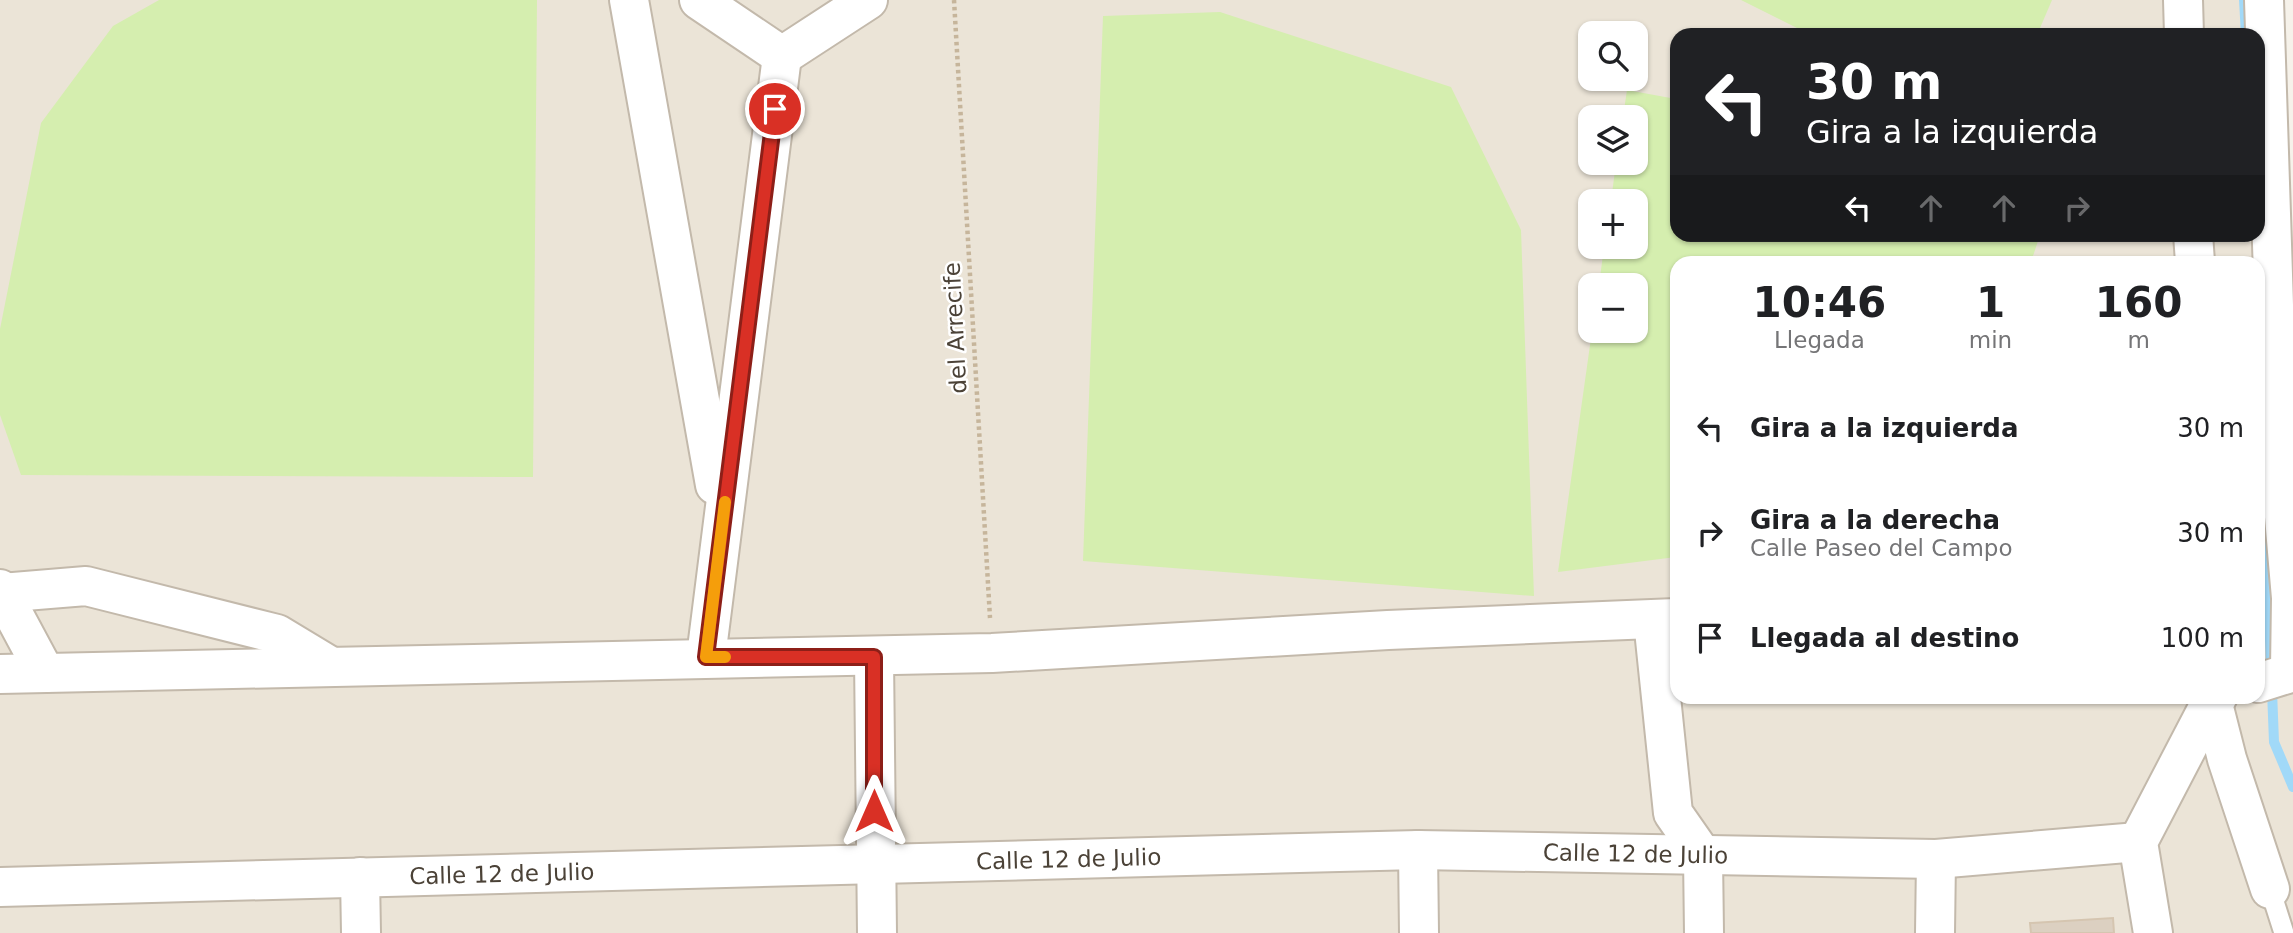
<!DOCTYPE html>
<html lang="es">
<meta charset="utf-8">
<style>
:root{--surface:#fff;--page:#f2f2f2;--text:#202124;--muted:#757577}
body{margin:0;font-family:"DejaVu Sans",sans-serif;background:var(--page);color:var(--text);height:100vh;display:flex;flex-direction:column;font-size:26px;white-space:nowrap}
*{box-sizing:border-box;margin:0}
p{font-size:23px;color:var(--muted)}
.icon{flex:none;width:38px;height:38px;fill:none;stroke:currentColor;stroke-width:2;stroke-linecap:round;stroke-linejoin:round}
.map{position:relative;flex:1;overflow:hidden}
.side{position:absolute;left:1670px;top:256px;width:595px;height:448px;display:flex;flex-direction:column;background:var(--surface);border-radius:21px;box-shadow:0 2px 5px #0004}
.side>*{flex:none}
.banner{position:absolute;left:1670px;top:28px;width:595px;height:214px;border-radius:21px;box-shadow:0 2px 5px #0004;background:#202124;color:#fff;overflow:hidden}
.tools{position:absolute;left:1578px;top:21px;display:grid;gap:14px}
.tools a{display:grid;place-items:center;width:70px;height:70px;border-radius:14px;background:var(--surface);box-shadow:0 2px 5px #0004;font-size:35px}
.pin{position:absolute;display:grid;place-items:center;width:60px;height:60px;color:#fff;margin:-30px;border:4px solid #fff;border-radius:50%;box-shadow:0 2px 7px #0007}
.me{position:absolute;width:77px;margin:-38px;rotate:0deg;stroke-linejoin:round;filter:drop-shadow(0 0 5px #0008)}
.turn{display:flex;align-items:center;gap:24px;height:147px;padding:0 21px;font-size:32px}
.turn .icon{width:91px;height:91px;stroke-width:2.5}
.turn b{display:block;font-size:49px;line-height:60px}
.lanes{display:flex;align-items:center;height:66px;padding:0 21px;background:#0003;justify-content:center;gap:35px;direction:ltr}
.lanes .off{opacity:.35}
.eta{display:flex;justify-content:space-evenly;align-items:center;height:119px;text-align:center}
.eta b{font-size:42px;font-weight:600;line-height:49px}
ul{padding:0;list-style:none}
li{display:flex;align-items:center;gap:21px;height:105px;padding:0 21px}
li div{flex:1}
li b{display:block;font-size:26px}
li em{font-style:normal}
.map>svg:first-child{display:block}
</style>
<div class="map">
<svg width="2293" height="933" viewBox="0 0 2293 933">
<rect width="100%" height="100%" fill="#f6f2ea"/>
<path fill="#ebe4d7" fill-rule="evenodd" d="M0,0H2256L2293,598V933H0ZM1591,33H1636V79H1591ZM1676,35H2258V234H1676ZM1591,117H1636V163H1591ZM1591,201H1636V247H1591ZM1676,262H2258V696H1676ZM1591,285H1636V331H1591Z"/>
<path fill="#d5eeaf" d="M159,0H537L533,477L21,475L0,415V329L41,123L113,26Z
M1741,0H2052L2037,35H1811Z
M1220,12L1451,87L1521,230L1534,596L1083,561L1103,16Z
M1627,90L1676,99V234L2040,235L2031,262H1676V557L1558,572L1592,331H1636V285H1599L1604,247H1636V201H1611L1616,163H1636V117H1623Z"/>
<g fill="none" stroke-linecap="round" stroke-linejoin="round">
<path stroke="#a1d9f8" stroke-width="10" d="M2244,0L2246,35
M2265,511L2274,742L2293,787"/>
</g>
<path fill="#dcd0c1" stroke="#d5c5b0" stroke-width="2" d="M2113,918L2114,933H2031L2030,923Z"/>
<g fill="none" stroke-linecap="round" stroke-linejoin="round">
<defs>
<path id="service" d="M2270,889L2284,933"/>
<g id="minor">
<path d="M629,0L715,485"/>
<path d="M699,0L782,56"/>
<path d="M2183,0L2184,35"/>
<path d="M782,56L868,0"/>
<path d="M2193,234L2195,262"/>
<path d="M0,589L45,673"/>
<path d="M0,593L86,586L277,634L330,666"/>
<path d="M1653,620L1673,813L1703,856L1704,933"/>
<path d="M706,657L782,56"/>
<path d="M874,657L877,933"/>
<path d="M0,674L992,653L1388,630L1676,618"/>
<path d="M2258,683L2287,674L2290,669"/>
<path d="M2211,696L2227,759L2270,889"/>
<path d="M1418,850L1419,933"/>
<path d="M360,877L361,933"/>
<path id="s1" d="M0,887L1418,850L1936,859L2138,842"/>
<path d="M1935,933L1936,859"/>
<path d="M2153,933L2138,842L2212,700L2218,696"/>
</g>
<path id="tertiary" d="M2264,0L2279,458L2291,598L2290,669"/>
</defs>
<use href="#service" stroke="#c3b9ab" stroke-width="23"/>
<use href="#minor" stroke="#c3b9ab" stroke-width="42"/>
<use href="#tertiary" stroke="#c3b9ab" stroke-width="42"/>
<path stroke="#c6b59b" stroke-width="4.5" stroke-dasharray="3.5 3.5" stroke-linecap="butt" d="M954,0L990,618"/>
<use href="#service" stroke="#fff" stroke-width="19"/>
<use href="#minor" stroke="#fff" stroke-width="38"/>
<use href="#tertiary" stroke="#fff" stroke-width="38"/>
</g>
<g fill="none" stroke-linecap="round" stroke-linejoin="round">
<defs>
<path id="route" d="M775,109L706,657H874V811"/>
</defs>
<use href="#route" stroke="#8d1f18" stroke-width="18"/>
<use href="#route" stroke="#d93025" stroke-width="12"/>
<path stroke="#f59e0b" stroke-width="12" d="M725,657H706L725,502"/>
</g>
<g text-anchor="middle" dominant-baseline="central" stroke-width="5" stroke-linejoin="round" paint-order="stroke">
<g font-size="23" fill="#4b4237" stroke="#fff">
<text transform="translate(955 328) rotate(-93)">del Arrecife</text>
<text stroke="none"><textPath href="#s1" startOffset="1636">Calle 12 de Julio</textPath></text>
<text stroke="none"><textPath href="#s1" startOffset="1069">Calle 12 de Julio</textPath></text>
<text stroke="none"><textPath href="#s1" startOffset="502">Calle 12 de Julio</textPath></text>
</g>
</g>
</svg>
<div class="tools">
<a><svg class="icon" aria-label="search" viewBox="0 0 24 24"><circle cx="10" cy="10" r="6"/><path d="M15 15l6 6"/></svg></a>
<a><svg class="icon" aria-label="layers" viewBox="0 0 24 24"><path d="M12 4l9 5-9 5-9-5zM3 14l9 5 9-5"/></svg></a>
<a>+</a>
<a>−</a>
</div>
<div class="pin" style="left:775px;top:109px;background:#d93025"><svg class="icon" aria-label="arrive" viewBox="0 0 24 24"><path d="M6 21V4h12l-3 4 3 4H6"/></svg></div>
<svg class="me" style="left:874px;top:811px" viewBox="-20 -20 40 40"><path d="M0-17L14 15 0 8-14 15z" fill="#d93025" stroke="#fff" stroke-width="4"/></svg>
<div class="banner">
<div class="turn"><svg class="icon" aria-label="left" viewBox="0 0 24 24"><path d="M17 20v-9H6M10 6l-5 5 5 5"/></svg><div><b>30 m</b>Gira a la izquierda</div></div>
<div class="lanes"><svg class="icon" aria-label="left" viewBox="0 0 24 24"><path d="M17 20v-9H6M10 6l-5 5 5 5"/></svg><svg class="icon off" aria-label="ahead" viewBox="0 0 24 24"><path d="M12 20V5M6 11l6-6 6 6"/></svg><svg class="icon off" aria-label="ahead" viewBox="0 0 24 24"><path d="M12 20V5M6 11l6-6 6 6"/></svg><svg class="icon off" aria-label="right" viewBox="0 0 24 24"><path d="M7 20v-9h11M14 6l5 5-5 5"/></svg></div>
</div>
<section class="side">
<div class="eta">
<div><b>10:46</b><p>Llegada</p></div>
<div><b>1</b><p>min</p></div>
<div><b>160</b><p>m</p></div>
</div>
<ul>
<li><svg class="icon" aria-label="left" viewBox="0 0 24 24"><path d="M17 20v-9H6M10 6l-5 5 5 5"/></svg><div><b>Gira a la izquierda</b></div><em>30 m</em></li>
<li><svg class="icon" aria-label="right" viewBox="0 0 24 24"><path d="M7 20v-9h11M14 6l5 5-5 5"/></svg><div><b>Gira a la derecha</b><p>Calle Paseo del Campo</p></div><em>30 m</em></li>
<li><svg class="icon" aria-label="arrive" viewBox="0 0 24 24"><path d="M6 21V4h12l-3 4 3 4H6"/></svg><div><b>Llegada al destino</b></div><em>100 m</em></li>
</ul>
</section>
</div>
